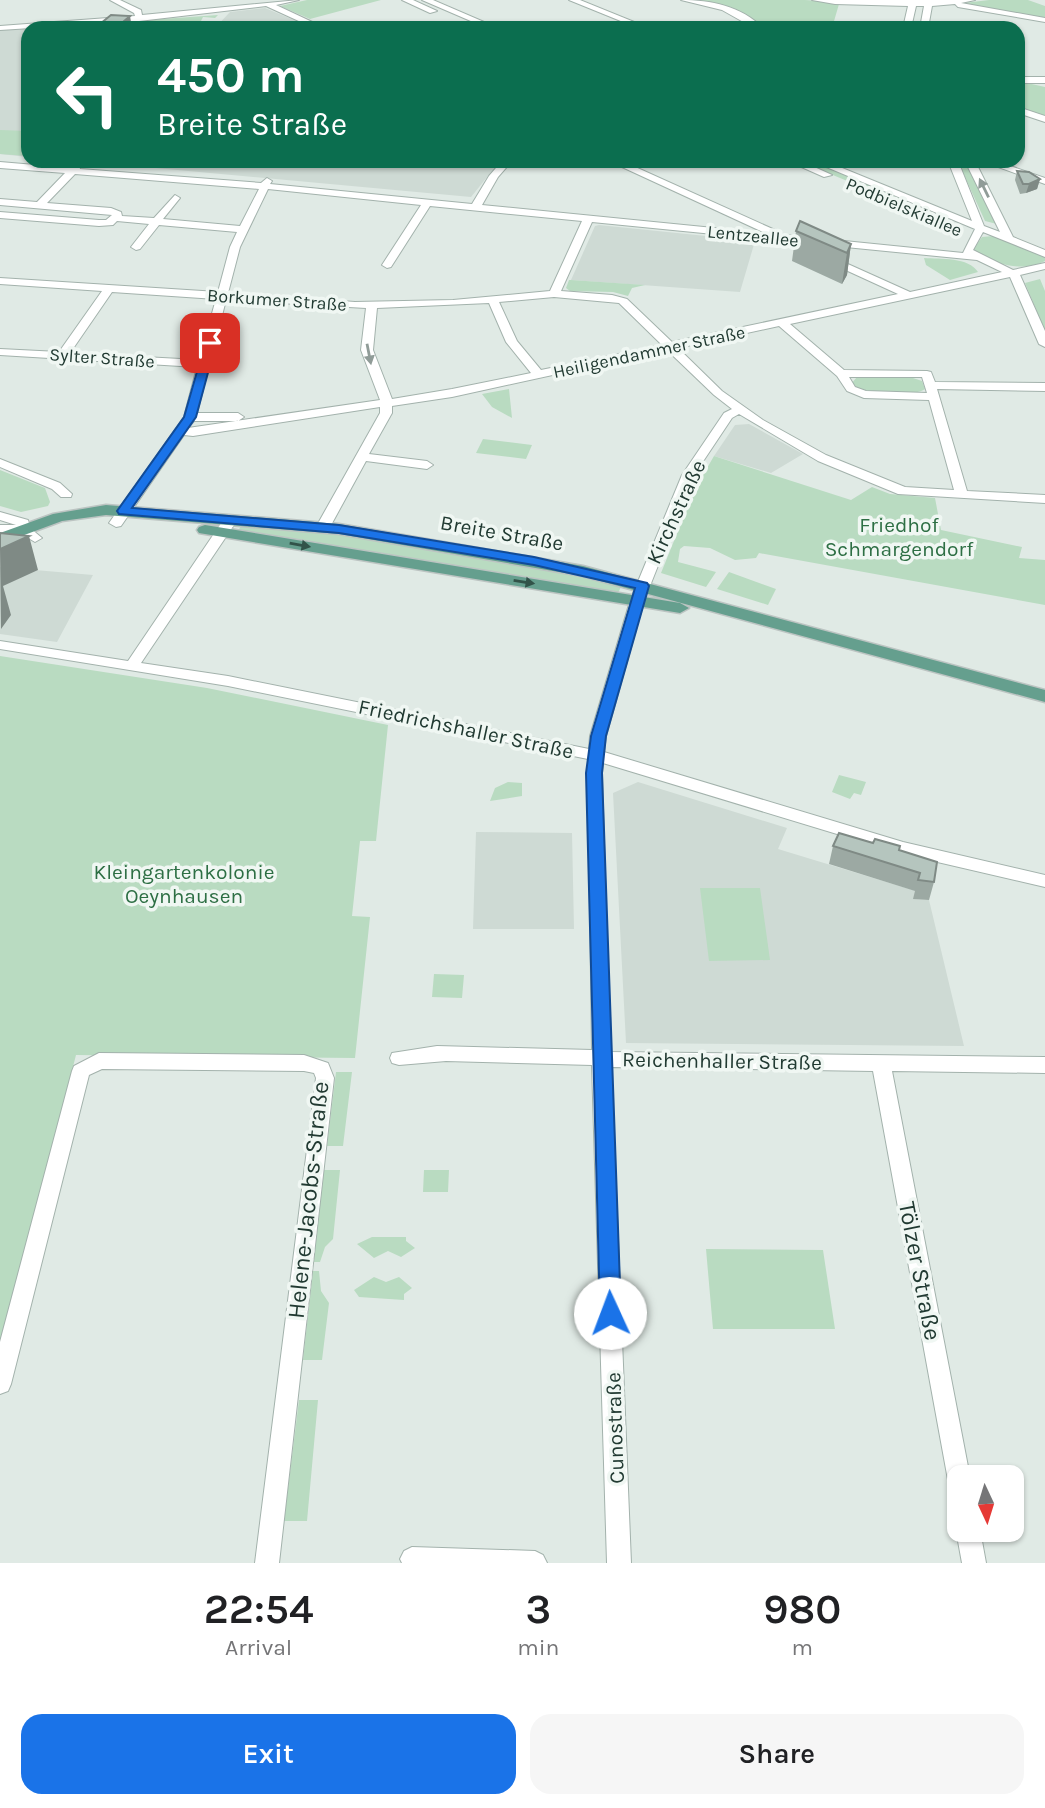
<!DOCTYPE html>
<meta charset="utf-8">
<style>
:root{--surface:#fff;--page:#f6f6f6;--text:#202124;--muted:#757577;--accent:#1a73e8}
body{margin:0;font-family:Karla,sans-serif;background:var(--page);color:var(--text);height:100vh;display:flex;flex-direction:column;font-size:26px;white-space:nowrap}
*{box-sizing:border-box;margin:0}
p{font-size:23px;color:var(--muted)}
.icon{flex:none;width:38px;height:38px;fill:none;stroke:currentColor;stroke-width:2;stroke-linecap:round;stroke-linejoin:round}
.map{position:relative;height:1563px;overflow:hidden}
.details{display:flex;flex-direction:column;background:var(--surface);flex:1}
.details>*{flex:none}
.hud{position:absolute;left:21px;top:21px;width:1004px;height:147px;border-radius:21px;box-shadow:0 2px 5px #0004;background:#0b6e4f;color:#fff;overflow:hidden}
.needle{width:46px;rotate:176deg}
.tools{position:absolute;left:947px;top:1465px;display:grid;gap:14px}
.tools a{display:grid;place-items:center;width:77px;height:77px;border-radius:14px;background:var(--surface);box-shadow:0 2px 5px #0004;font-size:35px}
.pin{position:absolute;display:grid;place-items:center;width:60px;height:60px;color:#fff;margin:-30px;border-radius:14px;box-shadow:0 4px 10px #0006}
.me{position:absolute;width:77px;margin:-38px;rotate:358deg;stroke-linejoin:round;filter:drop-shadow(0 0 5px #0008)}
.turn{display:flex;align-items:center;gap:24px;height:147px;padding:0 21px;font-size:32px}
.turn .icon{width:91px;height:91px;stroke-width:2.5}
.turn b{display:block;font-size:49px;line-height:60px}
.eta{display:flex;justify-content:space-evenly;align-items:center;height:119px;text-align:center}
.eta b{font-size:42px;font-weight:600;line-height:49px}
.action{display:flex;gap:14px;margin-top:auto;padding:14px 21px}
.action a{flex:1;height:80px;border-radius:21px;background:var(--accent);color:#fff;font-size:28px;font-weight:600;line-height:80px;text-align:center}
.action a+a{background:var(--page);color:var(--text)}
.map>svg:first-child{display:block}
</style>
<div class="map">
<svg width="1045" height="1563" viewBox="0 0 1045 1563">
<rect width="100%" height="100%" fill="#e0eae5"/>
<path fill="#cedad4" d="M265,8L313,28H215L230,12Z
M28,28V157L0,154V30Z
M80,161H500L471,197Z
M599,225L755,241L740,292L571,280L595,226Z
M749,424L803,454L771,473L714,456L735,425Z
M0,567L93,575L57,642L0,634Z
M638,782L787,828L778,849L916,891L915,899L929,900L964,1046L626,1043L613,793Z
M476,832L572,833L574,929H473Z"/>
<path fill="#b9dbc1" d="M307,0H381L310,19L280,6Z
M693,0H805L903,6L839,4L832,28H762L737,10Z
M989,0H1028L1045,6V19L964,3Z
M218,15L215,18L203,17L201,21H208C200,26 174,22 158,26L155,23L90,28H35Z
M1018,81L1045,87V116L1019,107Z
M0,130L28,131V156L0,154Z
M799,161H811L904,199L898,202Z
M959,164H969L997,224L985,221Z
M993,236L1045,257V261C1023,273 993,264 973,250L982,237Z
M924,258C940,259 969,257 978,272L950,280L926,265Z
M1040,279L1045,291V331L1025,283Z
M569,280H571L645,285L632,288L628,296L613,292L570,291L566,288Z
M907,376L922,381L925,389C913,398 862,394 851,384L857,377Z
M509,389L512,418L492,407L482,394Z
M483,439L532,445L526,459L476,453Z
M714,456L851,500L872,487L890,494L935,498L941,530L1022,547L1019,558L1045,560V605L759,553L756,558L735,560L710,548L684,546L680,549L678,562L716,572L706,587L661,573L695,489Z
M0,470L45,488L50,502L48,506L21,512L0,506Z
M242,524C370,536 497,555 622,585L618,593L238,531Z
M729,572L776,589L768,605L717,589Z
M0,656L207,688L388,725L376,841H360L352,916L370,917L355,1058L76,1055L0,1350Z
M839,775L866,782L861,795L854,793L850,799L832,792Z
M508,782L522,783V796L490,801L495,788Z
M700,888H760L770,960L709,961Z
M434,974L464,975L462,998L432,997Z
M336,1072H352L343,1146H327Z
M324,1170H340L333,1239L325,1247L320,1262H313Z
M424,1170H449L448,1192H423Z
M372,1237H406V1241L415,1248L401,1257L388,1251L374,1258L357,1244Z
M706,1249L823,1250L835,1329H713Z
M313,1271H319L321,1291L329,1303L322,1360H303Z
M374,1277L386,1282L399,1277L412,1288L404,1294V1300L359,1297L354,1290Z
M299,1400H318L307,1521H284Z"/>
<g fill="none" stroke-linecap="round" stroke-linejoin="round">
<defs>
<path id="minor" d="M110,0H120L141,10L142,15L299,0L276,5L325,28H314L266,6L139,21L0,30V26L135,16L134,13Z
M402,0H413L437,11L430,13Z
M422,0H433L498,28H487Z
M569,0H580L649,28H638Z
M681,0C711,0 741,6 763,28H754L722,10Z
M812,0H975L961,3L1045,18V22L958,7L955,4L932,6L928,28H920L924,6H916L911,28H903L908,6L835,4Z
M1018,77H1045V83H1018Z
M1018,107L1045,116V122L1018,113Z
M502,161H512L498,177L482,205L765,233L609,161H622L775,230V234L963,253L975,229L812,161H825L972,221L948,161H958L984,226L1000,232L965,161H975L1013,237L1045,250V257L983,232L973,250L1013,270L1045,263V269L1020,275L1045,331V347L1039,344L1010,277L790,324L844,370L927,371L931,372L935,382L1045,383V391L937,389L967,491L1045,495V503L898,494L818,461L739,414L732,418L694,475L644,601L606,736L604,752L903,842L1045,875V887L903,854L603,763L602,773L610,1052L1045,1057V1073L892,1071L970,1477H959V1491L951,1488L948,1480L873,1071L611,1067L631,1563H607L592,1065L446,1061L399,1065L392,1063L390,1058L392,1053L437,1046L592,1050L588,759L228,686L0,649V641L128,661L226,516L231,515L238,519L141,663L228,676L589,749L590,736L630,601L682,475L724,413L732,409L714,395L667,350L452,397L392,406V413L369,454L427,461L433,465L427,469L366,461L330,527L323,531L316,527L380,413V407L193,436L184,435L121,526L116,527L109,523L184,417L197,367L0,355V349L59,352L102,291L0,284V278L218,292L230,247L237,232L159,225L140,249L136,250L131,247L149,224L117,221L113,225L99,226L0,218V212L99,220H106L112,215L0,205V199L37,202L65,173L0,168V162L70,168L76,164L79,165L80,169L261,183L267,178L272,181L270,184L472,204L489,176ZM75,174L259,189L240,226L163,219L180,198L175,195L154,218L122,216L121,212L111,208L47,203ZM268,189L421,205L382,265L387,268L391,267L430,206L582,221L550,291L453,300L355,302L228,293L240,247ZM592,222L977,260L1002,272L910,292L830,256L825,259L826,261L898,294L672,342L627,299L612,295L561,291ZM112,292L216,299L199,360L70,353ZM554,297L619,303L662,345L541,370L517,341L499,302ZM226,300L366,308L361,350L380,400L188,428L194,421H238L244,417L238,413H197ZM489,303L506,342L531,373L452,389L392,399L373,350L377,308ZM779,326L837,376L847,391L864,398L929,400L954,490L905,487L826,455L763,420L722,391L678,348ZM849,377H922L927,393L866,391L855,387Z
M788,161H801L832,175L824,177Z
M982,161H996L1045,178V184Z
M0,459L60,483L72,494L71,497H61L52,489L0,467Z
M0,512L28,520L30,528L42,538L35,542L20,533H0V525H16L0,520Z
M99,1053L304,1055L328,1063L334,1078L279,1563H255L316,1078L314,1073L304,1071L102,1069L89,1075L11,1384L8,1391L0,1394V1342L72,1071L74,1066Z
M959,1523V1530H980L986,1563H962L956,1530Z
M412,1547L535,1551L543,1555L547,1563H402L400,1559L404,1551Z"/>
<path id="major" d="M106,505L339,524L583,566L1045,690V702L582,576L339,534L106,515L62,521L0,544V533L53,514Z
M205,525L680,603L689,608L680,613L199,533L197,530L199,527Z"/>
</defs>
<use href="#minor" stroke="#a3b2ac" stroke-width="2"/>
<use href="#major" stroke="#bcc4c2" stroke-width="3"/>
<use href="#minor" fill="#fff" fill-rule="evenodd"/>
<use href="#major" fill="#659f8e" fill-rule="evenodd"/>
</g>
<path fill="#9ca9a3" d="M144,161H204L200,166Z
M1017,171L1040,179L1037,189L1026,193L1020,194L1015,180Z
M796,231L851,244L847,275L842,284L792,261Z
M833,846L899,850L934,882L929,900L913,899L915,891L829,864Z"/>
<path fill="#7f8a85" d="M130,16L132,28H116Z
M1040,179L1037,189L1026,193L1029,184Z
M851,244L847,275L842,284L847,253Z
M29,536L38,570L3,586L11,615L1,629L0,549Z"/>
<path fill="#b5c5be" stroke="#7f8a85" stroke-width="2" d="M111,15L130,16L116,28H95Z
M1017,171L1029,172L1040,179L1029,184H1023Z
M800,221L851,244L847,253L796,231Z
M0,533L29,536L0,549Z
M839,833L873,843L875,839L900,846L899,850L937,862L934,882L918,880L920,873L833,846Z"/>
<defs><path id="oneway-solid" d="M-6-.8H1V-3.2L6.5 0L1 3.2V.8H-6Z" transform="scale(1.75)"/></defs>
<g fill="#909c98">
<use href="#oneway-solid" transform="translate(984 188) rotate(-116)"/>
<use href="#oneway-solid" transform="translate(369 354) rotate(79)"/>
</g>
<g fill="#325349">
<use href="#oneway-solid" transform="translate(300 545) rotate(10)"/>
<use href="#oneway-solid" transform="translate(524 582) rotate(9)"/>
</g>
<path fill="#1a73e8" stroke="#114b97" stroke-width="2" d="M206,340L216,343L196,417L132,508L339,525L534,557L647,583L649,586L606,736L602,773L621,1313L618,1320L610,1323L603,1320L600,1313L586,773L591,736L635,588L534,565L339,533L119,514L117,511L184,417Z"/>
<g text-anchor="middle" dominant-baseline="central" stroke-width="7" stroke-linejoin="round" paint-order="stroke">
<g font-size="18" fill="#213a32" stroke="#f0f7f3">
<text transform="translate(904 207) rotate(23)">Podbielskiallee</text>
<text transform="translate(753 236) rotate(6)">Lentzeallee</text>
<text transform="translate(277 300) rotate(4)">Borkumer Straße</text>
<text transform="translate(649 352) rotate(-12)">Heiligendammer Straße</text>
<text transform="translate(102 358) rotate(4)">Sylter Straße</text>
</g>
<g font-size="21" fill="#213a32" stroke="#f0f7f3">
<text transform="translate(676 512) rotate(-65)">Kirchstraße</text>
<text transform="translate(502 533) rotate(10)">Breite Straße</text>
<text transform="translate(466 729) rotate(12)">Friedrichshaller Straße</text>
<text transform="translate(722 1061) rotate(1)">Reichenhaller Straße</text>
<text transform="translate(615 1428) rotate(-92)">Cunostraße</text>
</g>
<g font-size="21" fill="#2d6f44" stroke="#f0f7f3">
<text x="899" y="525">Friedhof<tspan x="899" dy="24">Schmargendorf</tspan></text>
<text x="184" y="872">Kleingartenkolonie<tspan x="184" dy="24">Oeynhausen</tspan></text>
</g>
<g font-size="24" fill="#213a32" stroke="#f0f7f3">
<text transform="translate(308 1200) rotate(-84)">Helene-Jacobs-Straße</text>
<text transform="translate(920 1271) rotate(79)">Tölzer Straße</text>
</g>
</g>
</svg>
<div class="tools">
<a><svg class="needle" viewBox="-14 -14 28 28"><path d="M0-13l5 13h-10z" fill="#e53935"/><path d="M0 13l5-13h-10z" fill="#757577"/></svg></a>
</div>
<div class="pin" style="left:210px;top:343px;background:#d93025"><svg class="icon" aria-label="arrive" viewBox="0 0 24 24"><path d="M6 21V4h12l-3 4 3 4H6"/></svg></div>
<svg class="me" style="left:610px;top:1313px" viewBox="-20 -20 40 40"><circle r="19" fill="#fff"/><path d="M0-13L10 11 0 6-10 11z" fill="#1a73e8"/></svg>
<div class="hud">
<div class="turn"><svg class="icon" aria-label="left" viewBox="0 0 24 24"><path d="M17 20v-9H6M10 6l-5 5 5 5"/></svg><div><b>450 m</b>Breite Straße</div></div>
</div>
</div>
<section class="details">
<div class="eta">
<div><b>22:54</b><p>Arrival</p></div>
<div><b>3</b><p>min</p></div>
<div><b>980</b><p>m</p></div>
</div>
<div class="action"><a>Exit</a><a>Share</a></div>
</section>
